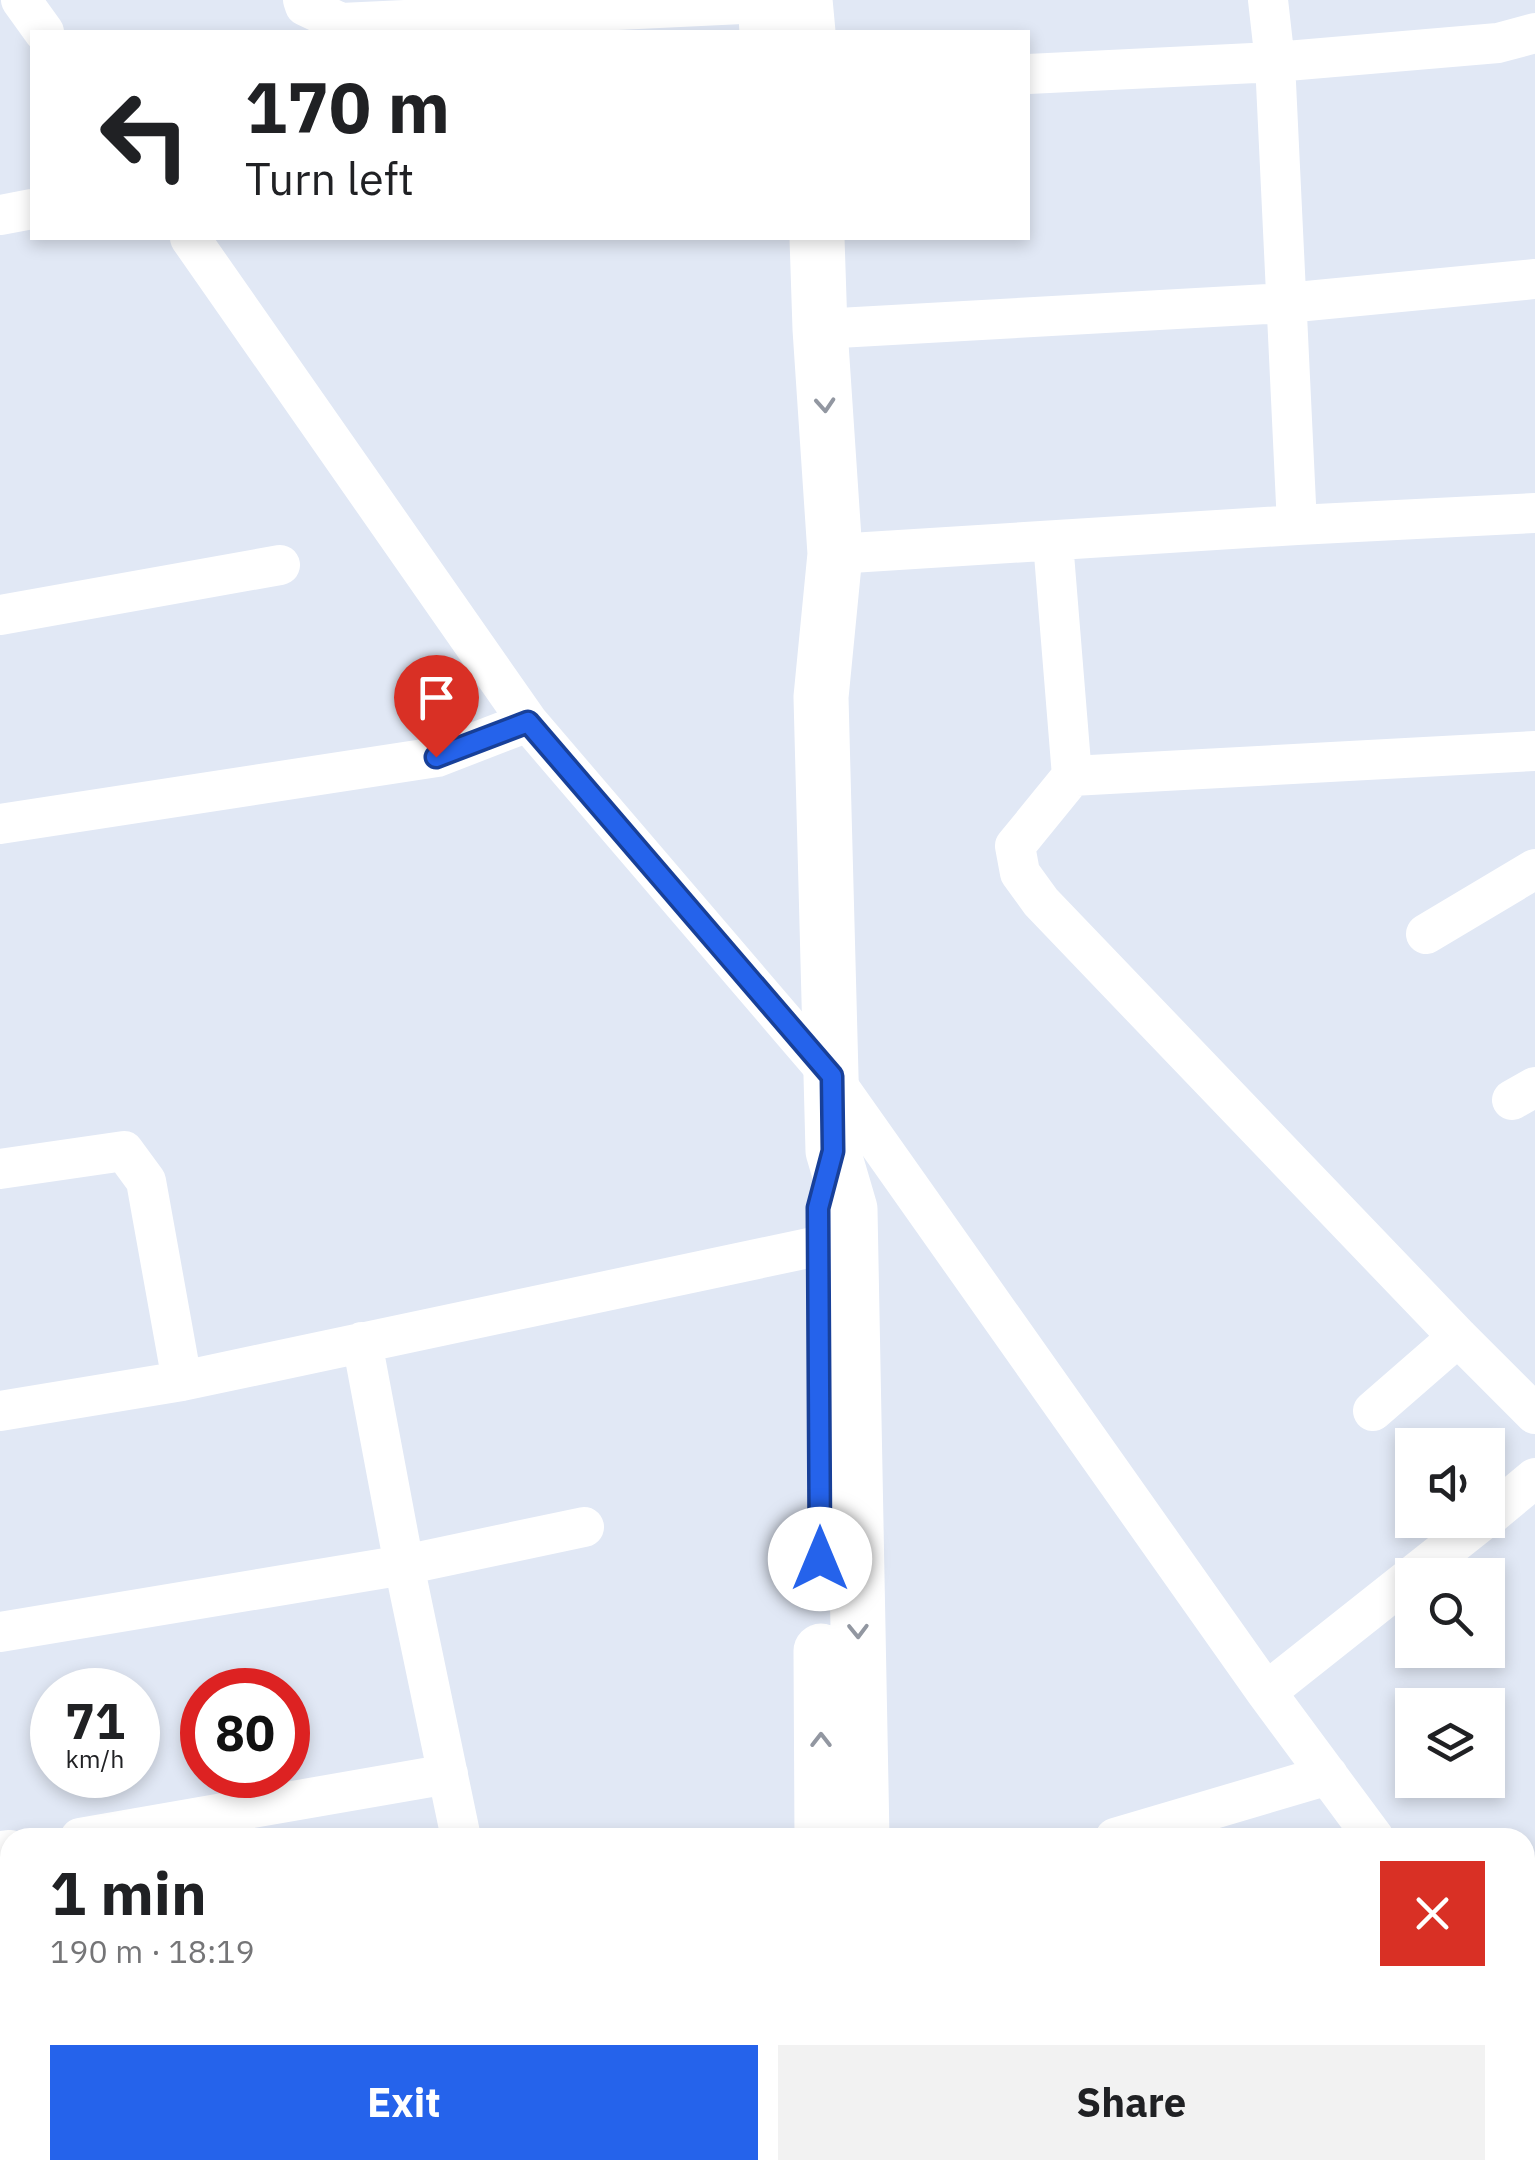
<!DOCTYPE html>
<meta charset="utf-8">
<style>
:root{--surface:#fff;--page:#f2f2f2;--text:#202124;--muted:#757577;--accent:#2563eb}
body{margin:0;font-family:"IBM Plex Sans",sans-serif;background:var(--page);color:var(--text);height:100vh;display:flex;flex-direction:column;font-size:38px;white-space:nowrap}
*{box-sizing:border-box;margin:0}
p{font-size:32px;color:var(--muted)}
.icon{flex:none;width:55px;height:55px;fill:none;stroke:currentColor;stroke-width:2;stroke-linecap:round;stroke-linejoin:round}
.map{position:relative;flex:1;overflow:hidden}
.sheet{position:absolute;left:0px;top:1828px;width:1535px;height:352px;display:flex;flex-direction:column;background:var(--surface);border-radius:30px 30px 0 0;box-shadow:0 5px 15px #0003}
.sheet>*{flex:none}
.hud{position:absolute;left:30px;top:30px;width:1000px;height:210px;border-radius:0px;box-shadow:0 5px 15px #0003;background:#fff;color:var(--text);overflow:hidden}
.fabs{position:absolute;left:1395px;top:1428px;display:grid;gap:20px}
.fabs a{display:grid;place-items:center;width:110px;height:110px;border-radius:0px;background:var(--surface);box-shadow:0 5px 15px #0003;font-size:50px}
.speed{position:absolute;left:30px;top:1668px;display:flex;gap:20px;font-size:50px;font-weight:700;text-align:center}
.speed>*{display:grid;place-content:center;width:130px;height:130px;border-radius:50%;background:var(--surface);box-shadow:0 5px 15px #0003;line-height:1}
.speed small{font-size:25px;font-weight:400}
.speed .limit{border:15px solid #d22;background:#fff;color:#111}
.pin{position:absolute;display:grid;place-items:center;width:85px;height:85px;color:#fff;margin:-102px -42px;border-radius:50% 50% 50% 0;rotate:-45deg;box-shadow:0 0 10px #0007}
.pin .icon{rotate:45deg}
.me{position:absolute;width:110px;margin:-55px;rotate:0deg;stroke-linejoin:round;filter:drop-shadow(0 0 8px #0008)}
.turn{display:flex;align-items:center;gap:35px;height:210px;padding:0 50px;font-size:45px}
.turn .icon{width:130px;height:130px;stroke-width:2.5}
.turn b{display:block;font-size:70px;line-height:85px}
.round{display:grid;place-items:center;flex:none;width:105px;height:105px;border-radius:0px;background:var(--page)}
.summary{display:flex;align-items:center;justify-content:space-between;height:170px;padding:0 50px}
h1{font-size:60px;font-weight:800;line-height:75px}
.action{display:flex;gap:20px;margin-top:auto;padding:20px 50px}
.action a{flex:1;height:115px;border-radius:0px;background:var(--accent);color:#fff;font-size:40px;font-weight:800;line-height:115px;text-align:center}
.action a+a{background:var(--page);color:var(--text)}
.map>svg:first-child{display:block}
</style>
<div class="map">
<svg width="1535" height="2178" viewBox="0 0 1535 2178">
<rect width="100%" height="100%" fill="#e1e8f5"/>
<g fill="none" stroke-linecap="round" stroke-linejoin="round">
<path stroke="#fff" stroke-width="40" d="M21,0L44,32
M303,0L305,6L341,23L766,3
M1268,0L1275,62L1297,525
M1028,74L1275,62L1498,43L1535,33
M0,215L32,209
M190,238L528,722L831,1076L1266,1692L1374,1838
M820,329L1286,303L1535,279
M1053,542L1072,776L1535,751
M835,554L1297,525L1535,513
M0,615L280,565
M1072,776L1015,846L1020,873L1041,902L1458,1337L1535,1414
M0,824L437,757L528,722
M1426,934L1535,869
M1512,1100L1535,1087
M0,1169L124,1151L146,1181L182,1381
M362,1342L404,1565L461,1838
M0,1411L182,1381L818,1246
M1373,1411L1458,1337
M1488,1517L1535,1478
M0,1632L404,1565L584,1527
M1266,1692L1483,1520
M80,1838L448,1774
M1115,1838L1328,1775
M0,1851L10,1850
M0,2032L10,2030
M1525,2041L1535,2054
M533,2170L536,2178
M1131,2170L1132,2178
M450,2178L481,2170"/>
<path stroke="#fff" stroke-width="55" d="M765,0L767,32
M805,0L808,32
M817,238L820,329L835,554L821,697L833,1151L850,1209L862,1838
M821,1651L822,1838
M818,2178V2170
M861,2178V2170"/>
</g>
<defs><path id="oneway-chevron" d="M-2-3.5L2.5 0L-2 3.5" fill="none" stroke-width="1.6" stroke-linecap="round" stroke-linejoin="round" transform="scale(2.5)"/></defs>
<g stroke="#9297a1">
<use href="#oneway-chevron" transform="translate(825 405) rotate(86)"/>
<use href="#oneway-chevron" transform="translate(858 1631) rotate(89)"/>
<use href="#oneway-chevron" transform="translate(821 1740) rotate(-90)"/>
</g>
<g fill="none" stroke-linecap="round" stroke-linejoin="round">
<defs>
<path id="route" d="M436,757L528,722L832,1076L833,1151L818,1208L820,1559"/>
</defs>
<use href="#route" stroke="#184099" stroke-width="25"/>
<use href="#route" stroke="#2563eb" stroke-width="18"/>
</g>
</svg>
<div class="fabs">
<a><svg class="icon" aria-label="sound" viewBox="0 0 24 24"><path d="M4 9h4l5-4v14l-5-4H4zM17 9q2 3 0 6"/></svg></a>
<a><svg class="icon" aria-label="search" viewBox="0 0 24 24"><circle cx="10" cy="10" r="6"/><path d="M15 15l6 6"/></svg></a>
<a><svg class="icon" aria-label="layers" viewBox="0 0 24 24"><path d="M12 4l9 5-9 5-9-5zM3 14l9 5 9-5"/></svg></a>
</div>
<div class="speed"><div>71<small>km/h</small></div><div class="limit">80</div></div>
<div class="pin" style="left:436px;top:757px;background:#d93025"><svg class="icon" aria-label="arrive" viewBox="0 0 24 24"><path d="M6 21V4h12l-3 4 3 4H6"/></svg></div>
<svg class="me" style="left:820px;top:1559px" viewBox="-20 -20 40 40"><circle r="19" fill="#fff"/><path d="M0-13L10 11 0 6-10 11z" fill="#2563eb"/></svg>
<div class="hud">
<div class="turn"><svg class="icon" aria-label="left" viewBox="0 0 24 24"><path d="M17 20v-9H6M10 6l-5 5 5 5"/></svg><div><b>170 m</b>Turn left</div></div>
</div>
<section class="sheet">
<div class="summary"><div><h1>1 min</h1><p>190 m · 18:19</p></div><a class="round" style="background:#d93025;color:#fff"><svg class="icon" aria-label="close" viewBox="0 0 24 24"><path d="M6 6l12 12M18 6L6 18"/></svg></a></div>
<div class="action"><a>Exit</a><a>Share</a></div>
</section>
</div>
